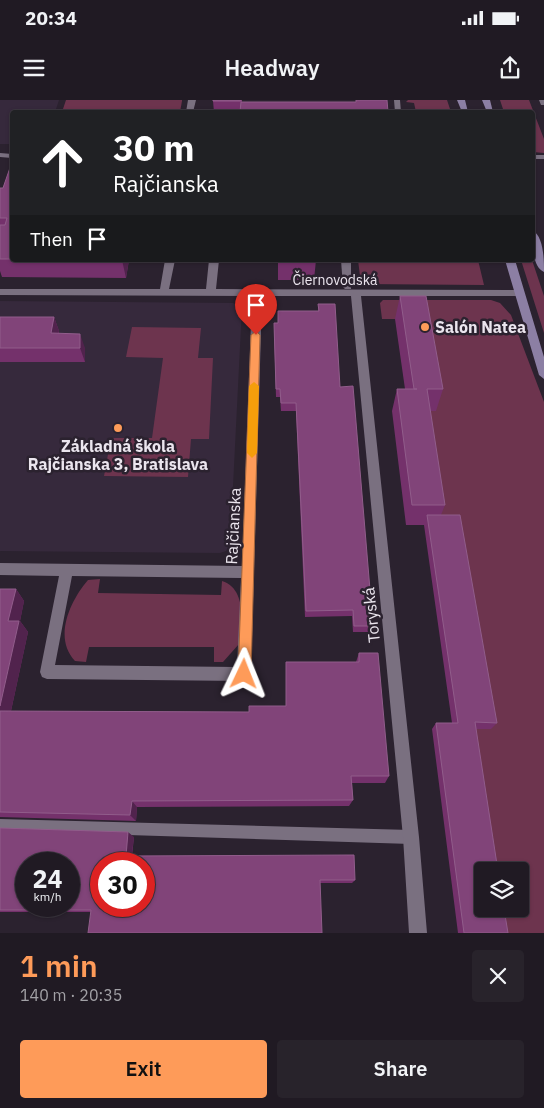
<!DOCTYPE html>
<meta charset="utf-8">
<style>
:root{--surface:#201a23;--page:#28232b;--text:#f1f3f6;--muted:#a2a1a6;--line:#3d3841;--accent:#fe9b59}
body{margin:0;font-family:"IBM Plex Sans",sans-serif;background:var(--page);color:var(--text);height:100vh;display:flex;flex-direction:column;font-size:19px;white-space:nowrap}
*{box-sizing:border-box;margin:0}
p{font-size:16px;color:var(--muted)}
.icon{flex:none;width:28px;height:28px;fill:none;stroke:currentColor;stroke-width:2;stroke-linecap:round;stroke-linejoin:round}
.map{position:relative;height:833px;overflow:hidden}
.drawer{display:flex;flex-direction:column;background:var(--surface);flex:1}
.drawer>*{flex:none}
.banner{position:absolute;left:10px;top:10px;width:525px;height:152px;border-radius:5px;box-shadow:0 1px 4px #0004,0 0 0 1px var(--line);background:#202124;color:#fff;overflow:hidden}
.controls{position:absolute;left:474px;top:762px;display:grid;gap:10px}
.controls a{display:grid;place-items:center;width:55px;height:55px;border-radius:5px;background:var(--surface);box-shadow:0 1px 4px #0004,0 0 0 1px var(--line);font-size:25px}
.speed{position:absolute;left:15px;top:752px;display:flex;gap:10px;font-size:25px;font-weight:700;text-align:center}
.speed>*{display:grid;place-content:center;width:65px;height:65px;border-radius:50%;background:var(--surface);box-shadow:0 1px 4px #0004,0 0 0 1px var(--line);line-height:1}
.speed small{font-size:12px;font-weight:400}
.speed .limit{border:8px solid #d22;background:#fff;color:#111}
.pin{position:absolute;display:grid;place-items:center;width:42px;height:42px;color:#fff;margin:-51px -21px;border-radius:50% 50% 50% 0;rotate:-45deg;box-shadow:0 0 5px #0007}
.pin .icon{rotate:45deg}
.me{position:absolute;width:55px;margin:-28px;rotate:2deg;stroke-linejoin:round;filter:drop-shadow(0 0 4px #0008)}
.turn{display:flex;align-items:center;gap:18px;height:105px;padding:0 20px;font-size:22px}
.turn .icon{width:65px;height:65px;stroke-width:2.5}
.turn b{display:block;font-size:35px;line-height:42px}
.then{display:flex;align-items:center;height:48px;padding:0 20px;background:#0003;gap:10px;font-size:19px}
.round{display:grid;place-items:center;flex:none;width:52px;height:52px;border-radius:5px;background:var(--page)}
.head{display:flex;align-items:center;justify-content:space-between;height:85px;padding:0 20px}
h1{font-size:30px;font-weight:600;line-height:38px;color:var(--accent)}
.cta{display:flex;gap:10px;margin-top:auto;padding:10px 20px}
.cta a{flex:1;height:58px;border-radius:5px;background:var(--accent);color:#111;font-size:20px;font-weight:600;line-height:58px;text-align:center}
.cta a+a{background:var(--page);color:var(--text)}
.status{display:flex;justify-content:space-between;align-items:center;height:35px;padding:0 25px;background:var(--surface);direction:ltr}
.status svg{height:14px;fill:currentColor}
header{display:flex;justify-content:space-between;align-items:center;height:65px;padding:0 20px;background:var(--surface);font-size:22px;font-weight:600}
.map>svg:first-child{display:block}
</style>
<div class="status"><b>20:34</b><svg viewBox="0 0 49 12"><path d="M0 12V9h3v3zM5 12V6h3v6zM10 12V3h3v9zM15 12V0h3v12zM26 1h20v11H26zM47 4h2v5h-2z"/></svg></div>
<header><svg class="icon" aria-label="menu" viewBox="0 0 24 24"><path d="M4 6h16M4 12h16M4 18h16"/></svg>Headway<svg class="icon" aria-label="share" viewBox="0 0 24 24"><path d="M12 15V3M7 8l5-5 5 5M5 13v7h14v-7"/></svg></header>
<div class="map">
<svg width="544" height="833" viewBox="0 0 544 833">
<rect width="100%" height="100%" fill="#2b222f"/>
<path fill="#36293c" d="M0,0H59L55,12H12V44H0Z
M0,201L233,203L242,207L230,446L226,451L220,453L0,451Z"/>
<path fill="#6d344e" d="M66,0H182V1L180,12H62Z
M408,0H447L451,12H416L414,3L406,2Z
M500,0H529L544,39V53L533,52L532,12H504Z
M358,160H478L484,185L361,184Z
M521,160H532L544,196V233Z
M383,200H491L500,203L511,215L544,302V833H501L497,809H520V771H491L469,629L491,628L437,425L420,311H436L420,219H382L380,203Z
M132,227L201,228L198,258H213L209,339H191L188,377L104,376L111,338H152L163,258L126,257Z
M100,479L98,493L221,495L222,481C247,489 242,523 239,544L223,562H214V547H89L86,562L75,561C53,538 70,501 88,480Z"/>
<g fill="none" stroke-linecap="round" stroke-linejoin="round">
<path fill="#7a7080" fill-rule="evenodd" d="M394,0H400L401,12H395Z
M0,719L411,730L416,732L418,737L416,742L411,744L0,731Z"/>
<path fill="#7a7080" fill-rule="evenodd" d="M341,160H351V189H345L343,187Z"/>
<path fill="#7a7080" fill-rule="evenodd" d="M188,0H196L193,12H186Z
M539,0H544V5H541Z
M0,53L12,54V58L0,57Z
M532,55H544V59H532Z
M165,160H175L169,189H206L209,160H219L216,189L519,190L524,193L519,196H361L419,737L427,833H409L403,737L351,196H262L251,574L249,579L244,581L47,579L42,577L40,572L59,476L0,475V463L242,466L252,196L0,195V189H160ZM72,476L241,478L237,567L55,565Z"/>
<path fill="#8c7fa4" fill-rule="evenodd" d="M457,0H465L468,12H462Z
M482,0H490L493,12H487Z
M532,130C544,136 544,160 544,172C532,167 532,142 532,130Z
M505,160H515L544,257V279L539,275Z"/>
</g>
<path fill="#74316b" d="M242,0V2L388,12H214L213,1Z
M12,62V160H143H129L126,178L2,177L0,171V88H3Z
M278,160H316L314,180H278Z
M400,196L443,289L436,311H430L445,405L441,415L497,623L491,629H476L508,833H458L432,629L436,623H452L424,425H406L392,311L397,289H405L395,219Z
M318,204L340,287L373,526L371,532H353L352,516L305,517L296,311H281L280,297H276L274,231L278,223V211H318Z
M0,217H54L59,231V234L85,248V262H0Z
M0,489H16L24,501L20,521L28,532L11,611L249,612L286,606V562H356L359,553L389,676L385,683H352L353,700L349,706L137,707L136,721L0,717Z
M0,728L134,737L132,756L355,780L352,783H320L90,812H0Z"/>
<path fill="#51234d" d="M122,160H129L126,178Z
M54,217L59,231L55,247L51,233Z
M80,234L85,248V262L80,248Z
M16,489L24,501L20,521L28,532L9,620L0,612V606L8,521Z
M132,701L137,707L136,721L130,715Z
M128,732L134,737L131,760L126,756Z"/>
<path fill="#814479" stroke="#915d8b" fill-rule="evenodd" d="M213,0H241V1H213Z
M356,0H387L388,12H240L241,2H356Z
M12,62V159H0V125H5L7,118H0V88H3Z
M400,196H426L443,289H427L445,405H412L397,289H417H414Z
M318,204H335L340,287L353,286L373,526H354L353,510L306,511L296,303H281L280,289H276L274,223H278V211H319Z
M0,217H54L51,233L80,234V248H0Z
M427,415H460L497,623L475,622L498,771H482V809H504L508,833H464L436,623H458Z
M0,489H16L8,521H19L0,606Z
M359,553H378L389,676H351L353,700L132,701L130,715L0,712V611L249,612V606H286V562H359Z
M0,728L128,732L126,756L354,755L355,780H320L322,833H88L91,810H0ZM26,764H69V806H26ZM101,764H144V806H101Z"/>
<path fill="#fe9b59" stroke="#a5653a" d="M256,231L260,235L251,574L249,578L244,580L240,578L238,574L251,235Z"/>
<path fill="#f59e0b" d="M254,282L259,286L257,353L252,358L247,353L249,286Z"/>
<g fill="#fe9b59" stroke="#2b222f" stroke-width="2">
<circle cx="425" cy="227" r="5"/>
<circle cx="118" cy="328" r="5"/>
</g>
<g text-anchor="middle" dominant-baseline="central" stroke-width="5" stroke-linejoin="round" paint-order="stroke">
<g font-size="14" fill="#ebe5ee" stroke="#2b222f">
<text x="335" y="180">Čiernovodská</text>
</g>
<g font-size="16" font-weight="bold" fill="#ebe5ee" stroke="#2b222f" text-anchor="start">
<text x="435" y="227">Salón Natea</text>
<text x="118" y="346" text-anchor="middle">Základná škola<tspan x="118" dy="18">Rajčianska 3, Bratislava</tspan></text>
</g>
<g font-size="16" fill="#ebe5ee" stroke="#2b222f">
<text transform="translate(233 426) rotate(-87)">Rajčianska</text>
<text transform="translate(371 515) rotate(-96)">Toryská</text>
</g>
</g>
</svg>
<div class="controls">
<a><svg class="icon" aria-label="layers" viewBox="0 0 24 24"><path d="M12 4l9 5-9 5-9-5zM3 14l9 5 9-5"/></svg></a>
</div>
<div class="speed"><div>24<small>km/h</small></div><div class="limit">30</div></div>
<div class="pin" style="left:256px;top:235px;background:#d93025"><svg class="icon" aria-label="arrive" viewBox="0 0 24 24"><path d="M6 21V4h12l-3 4 3 4H6"/></svg></div>
<svg class="me" style="left:244px;top:574px" viewBox="-20 -20 40 40"><path d="M0-17L14 15 0 8-14 15z" fill="#fe9b59" stroke="#fff" stroke-width="4"/></svg>
<div class="banner">
<div class="turn"><svg class="icon" aria-label="ahead" viewBox="0 0 24 24"><path d="M12 20V5M6 11l6-6 6 6"/></svg><div><b>30 m</b>Rajčianska</div></div>
<div class="then">Then<svg class="icon" aria-label="arrive" viewBox="0 0 24 24"><path d="M6 21V4h12l-3 4 3 4H6"/></svg></div>
</div>
</div>
<section class="drawer">
<div class="head"><div><h1>1 min</h1><p>140 m · 20:35</p></div><a class="round"><svg class="icon" aria-label="close" viewBox="0 0 24 24"><path d="M6 6l12 12M18 6L6 18"/></svg></a></div>
<div class="cta"><a>Exit</a><a>Share</a></div>
</section>
